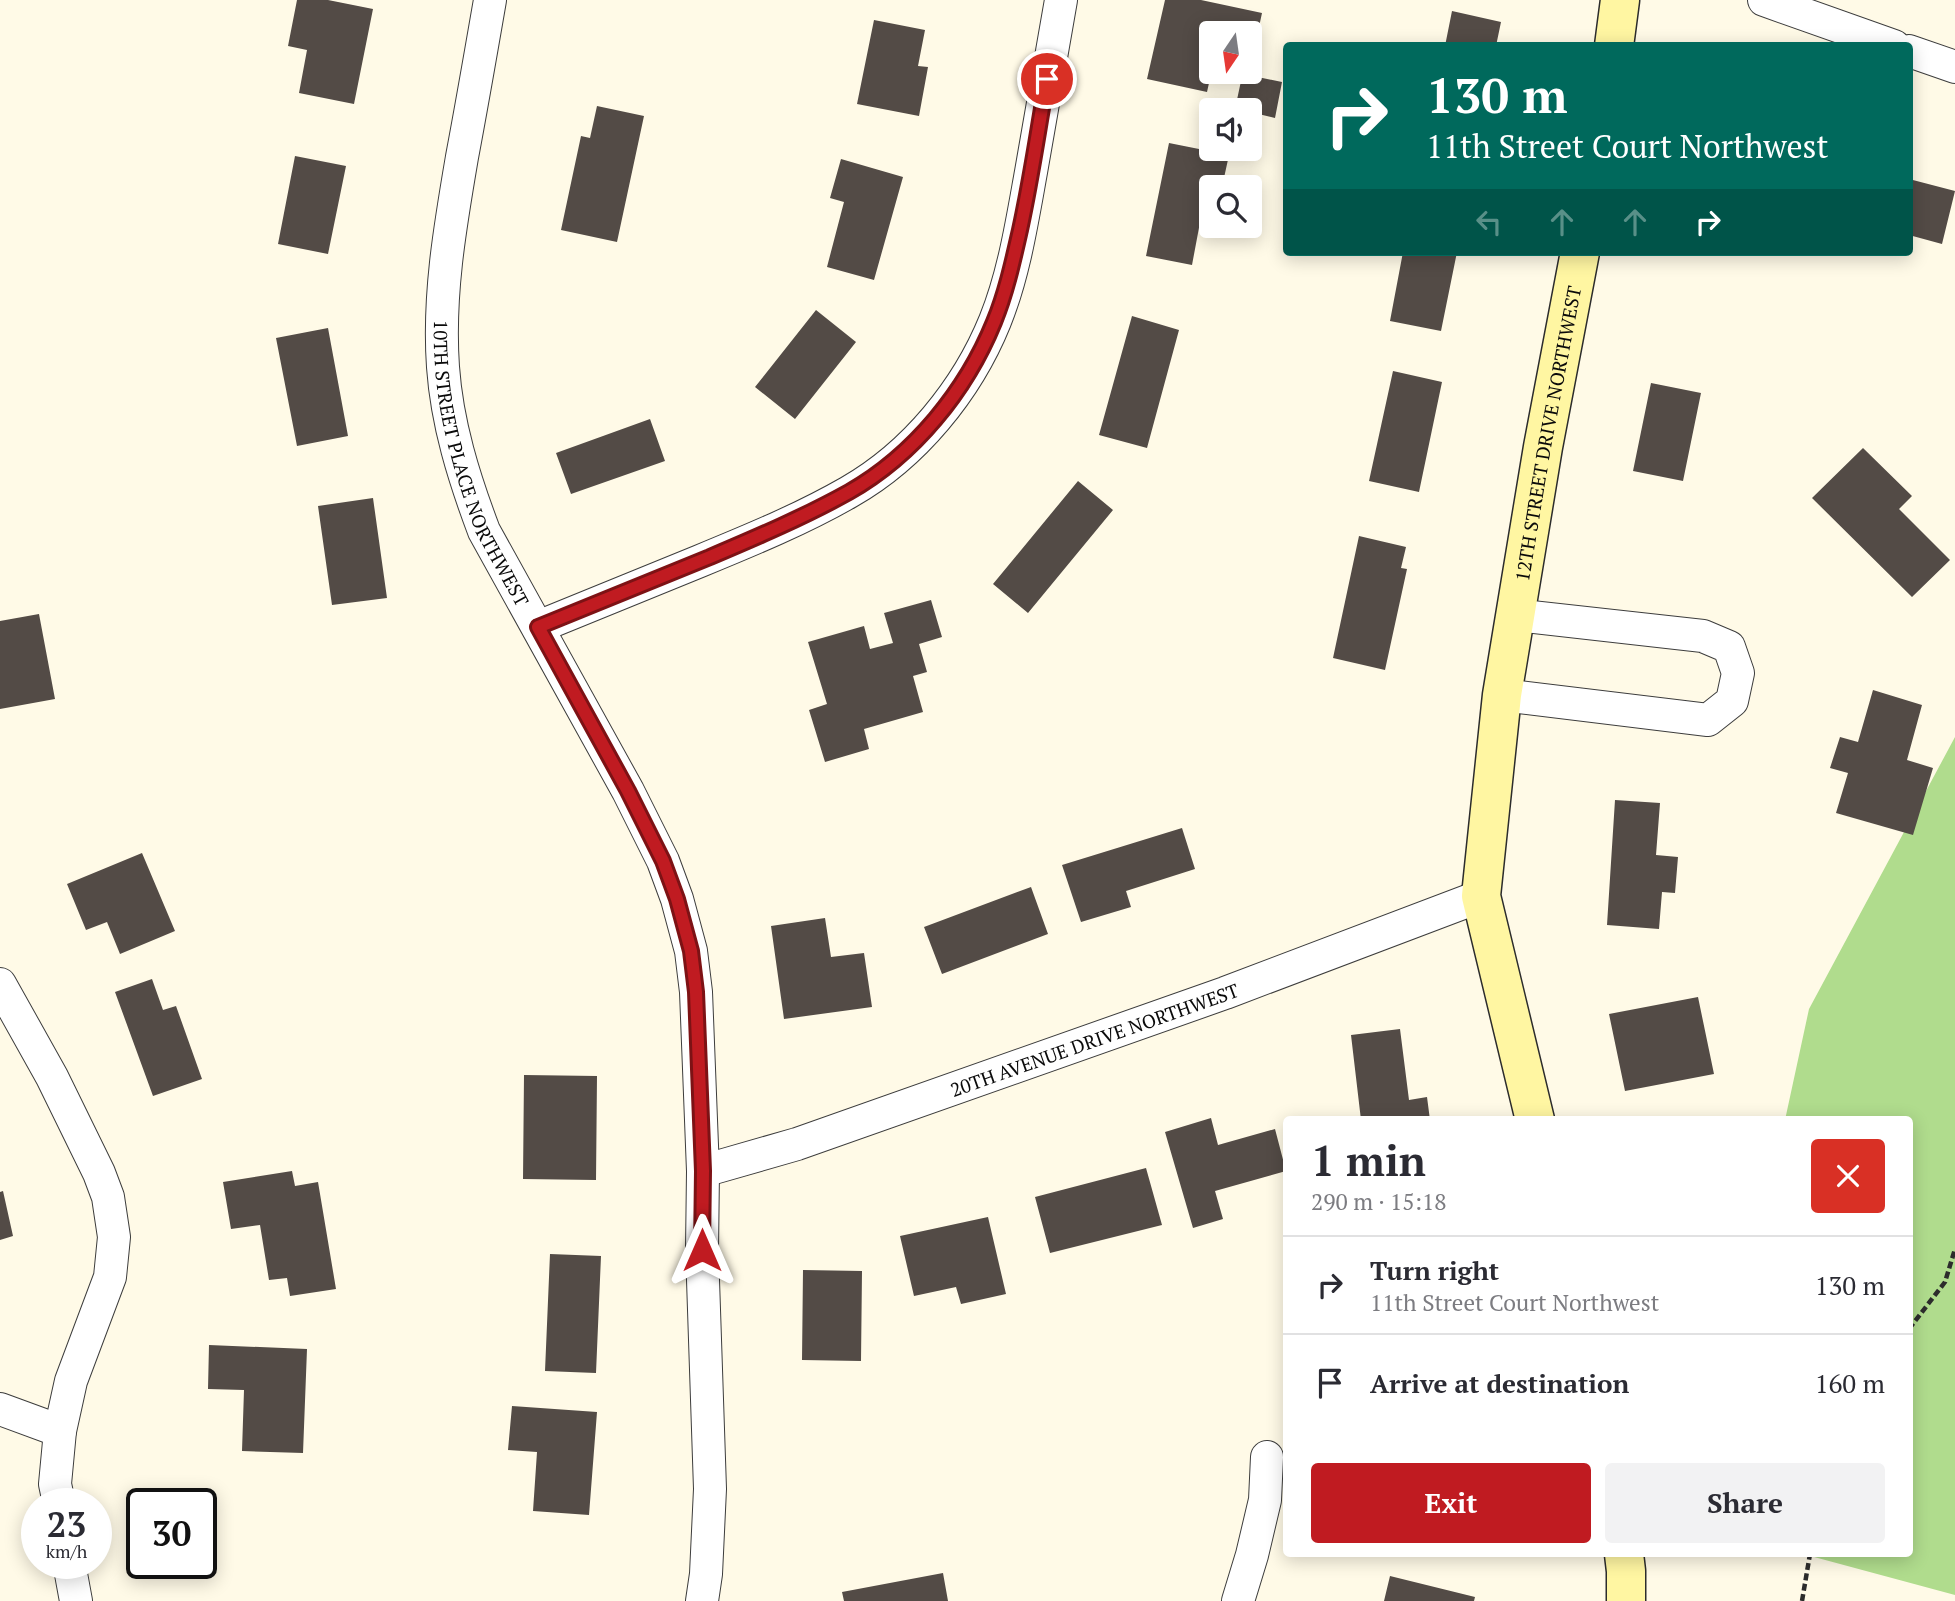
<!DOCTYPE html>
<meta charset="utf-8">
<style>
:root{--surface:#fff;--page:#f2f2f3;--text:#2b2b33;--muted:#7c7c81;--line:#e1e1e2;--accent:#c01b21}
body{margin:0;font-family:"PT Serif",serif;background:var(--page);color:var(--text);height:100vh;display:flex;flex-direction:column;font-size:26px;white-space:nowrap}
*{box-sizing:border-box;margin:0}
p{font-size:23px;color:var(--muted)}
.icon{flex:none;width:38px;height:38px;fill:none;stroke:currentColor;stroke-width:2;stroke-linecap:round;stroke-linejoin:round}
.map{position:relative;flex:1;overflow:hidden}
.details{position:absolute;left:1283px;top:1116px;width:630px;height:441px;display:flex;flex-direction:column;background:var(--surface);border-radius:7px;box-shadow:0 4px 18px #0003}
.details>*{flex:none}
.top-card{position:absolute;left:1283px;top:42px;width:630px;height:214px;border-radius:7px;box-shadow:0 4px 18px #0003;background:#00695c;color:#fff;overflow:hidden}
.needle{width:46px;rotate:193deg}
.fabs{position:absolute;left:1199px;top:21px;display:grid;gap:14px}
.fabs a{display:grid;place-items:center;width:63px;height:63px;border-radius:7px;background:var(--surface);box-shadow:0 4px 18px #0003;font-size:35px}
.speed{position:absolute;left:21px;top:1488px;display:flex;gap:14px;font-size:35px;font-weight:700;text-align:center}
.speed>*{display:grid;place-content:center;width:91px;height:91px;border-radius:50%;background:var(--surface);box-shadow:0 4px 18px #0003;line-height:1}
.speed small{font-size:18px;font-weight:400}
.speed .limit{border:4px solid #111;border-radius:10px;background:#fff;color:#111}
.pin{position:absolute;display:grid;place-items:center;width:60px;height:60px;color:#fff;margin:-30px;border:4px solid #fff;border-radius:50%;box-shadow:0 2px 7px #0007}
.me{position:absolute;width:77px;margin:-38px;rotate:0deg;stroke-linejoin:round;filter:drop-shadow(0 0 5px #0008)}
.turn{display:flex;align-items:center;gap:24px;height:147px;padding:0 28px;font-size:32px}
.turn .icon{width:91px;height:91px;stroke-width:2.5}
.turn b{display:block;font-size:49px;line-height:60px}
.lanes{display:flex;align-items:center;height:66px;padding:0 28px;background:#0003;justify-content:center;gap:35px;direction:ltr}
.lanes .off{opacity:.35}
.round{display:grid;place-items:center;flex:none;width:74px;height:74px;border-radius:7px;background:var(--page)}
.headline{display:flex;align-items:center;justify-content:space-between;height:119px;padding:0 28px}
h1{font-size:42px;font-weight:700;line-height:52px}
.cta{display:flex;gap:14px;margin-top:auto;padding:14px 28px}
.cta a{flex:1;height:80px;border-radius:7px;background:var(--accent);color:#fff;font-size:28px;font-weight:700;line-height:80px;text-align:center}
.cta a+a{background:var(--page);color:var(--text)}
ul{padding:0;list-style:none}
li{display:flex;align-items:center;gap:21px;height:98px;padding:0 28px;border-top:2px solid var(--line)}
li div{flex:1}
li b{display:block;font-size:26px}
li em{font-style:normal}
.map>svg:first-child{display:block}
</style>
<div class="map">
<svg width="1955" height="1601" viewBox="0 0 1955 1601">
<rect width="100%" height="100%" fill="#fffae7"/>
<path fill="#b0dc8d" d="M1955,737V1595L1803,1554H1909V1120H1785L1809,1009Z"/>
<path fill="#534b46" d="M297,0H328L373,9L354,104L299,93L307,50L288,46Z
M1165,0H1201L1262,13L1251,64L1250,33H1211V72H1249L1248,75L1282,82L1275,118L1250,112V110L1235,109L1241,81L1211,74L1207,92L1147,79Z
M1452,11L1501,22L1496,46H1445Z
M874,20L925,30L918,66L928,67L919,116L857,104Z
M597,106L644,116L617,242L561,230L581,136L590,138Z
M1169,143L1229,155L1222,187H1211V219L1201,217L1192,265L1146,256Z
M295,156L346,166L328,254L278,244Z
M841,159L903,177L874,280L827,267L844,202L830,198Z
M1909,179L1955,191L1942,244L1909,235Z
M1403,252H1457L1441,331L1390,321Z
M816,310L856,342L795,419L755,387Z
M1132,316L1179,330L1147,448L1099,435Z
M328,328L348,436L297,446L276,338Z
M1393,371L1442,382L1419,492L1369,481Z
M1651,383L1701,393L1683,481L1633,471Z
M650,419L665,461L571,494L556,453Z
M1863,448L1912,496L1899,509L1950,560L1912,597L1812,498Z
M1078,481L1113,510L1028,613L993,584Z
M373,498L387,598L332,605L318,506Z
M1359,536L1406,547L1401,568L1407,569L1385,670L1333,658Z
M931,600L942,637L919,644L927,672L913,676L923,712L864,729L869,749L825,762L809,710L827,704L808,642L864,626L870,649L893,643L884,613Z
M39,614L55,699L0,709V621Z
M1873,690L1922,705L1907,760L1933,768L1913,835L1836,813L1848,773L1830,768L1840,737L1858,742Z
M1615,800L1660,803L1656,855L1678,857L1675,893L1662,892L1659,929L1607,925Z
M1182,828L1195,869L1126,891L1131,907L1081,922L1062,865Z
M142,853L175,931L120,954L107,922L86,930L67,884Z
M1031,887L1048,934L942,974L924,927Z
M825,918L831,957L864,953L872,1007L784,1019L771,926Z
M152,979L163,1010L176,1006L202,1079L153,1096L115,992Z
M1698,997L1714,1074L1625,1091L1609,1014Z
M1400,1029L1409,1100L1427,1097L1430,1120H1361L1351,1035Z
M524,1075L597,1076L596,1180L523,1179Z
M1211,1118L1218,1145L1275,1129L1286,1171L1215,1191L1223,1219L1193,1228L1165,1132Z
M1146,1168L1162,1225L1050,1253L1035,1197Z
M292,1171L295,1186L318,1182L336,1289L290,1296L287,1278L269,1280L260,1225L231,1229L223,1182Z
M3,1191L13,1236L0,1240V1192Z
M988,1217L1006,1294L961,1304L956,1287L914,1296L900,1236Z
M550,1254L601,1256L596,1373L545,1371Z
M803,1270L862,1271L861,1361L802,1360Z
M209,1345L307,1349L303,1453L242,1451L244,1390L208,1389Z
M512,1406L597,1412L589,1515L533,1511L537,1452L508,1450Z
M943,1573L948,1601H844L842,1592Z
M1390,1576L1475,1597L1474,1601H1384Z"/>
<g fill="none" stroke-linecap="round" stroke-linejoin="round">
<defs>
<g id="street">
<path id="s1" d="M490,0C481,52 472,104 462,157C450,227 438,296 443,367C447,424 464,478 484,531L628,791L663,861L677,899L691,951L696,992L703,1171L702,1250L710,1489L706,1574L702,1601"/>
<path d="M1764,0L1894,46"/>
<path d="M1909,51L1955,67"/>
<path d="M538,627C592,605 646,583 700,561C751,540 802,519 849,492C914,455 967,390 995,321C1014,274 1022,222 1031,172C1041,115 1051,57 1061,0"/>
<path d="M1502,695L1708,720L1732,701L1738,673L1729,647L1703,636L1515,615"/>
<path d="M0,984L52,1077L99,1173L108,1197L114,1237L110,1277L71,1381L60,1431L55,1484L59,1503"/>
<path id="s2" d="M703,1171L797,1144L1225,993L1481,896"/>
<path d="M0,1409L60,1431"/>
<path d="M69,1563L76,1601"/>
<path d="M1238,1601L1252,1555L1265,1500L1267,1457"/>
</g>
<g id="secondary">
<path d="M1614,46L1620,0"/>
<path id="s3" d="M1535,1120L1481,896L1502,695L1543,447L1580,252"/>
<path d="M1624,1554L1626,1571V1601"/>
</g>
</defs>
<use href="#street" stroke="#3d3d3d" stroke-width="34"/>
<use href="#secondary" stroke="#2c2c2c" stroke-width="41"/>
<path stroke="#2c2c2c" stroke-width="4.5" stroke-dasharray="7 3.5" stroke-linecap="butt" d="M1909,1329L1945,1282L1955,1249
M1802,1601L1810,1554"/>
<use href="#street" stroke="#fff" stroke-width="32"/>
<use href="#secondary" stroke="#fff6a2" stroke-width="38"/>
</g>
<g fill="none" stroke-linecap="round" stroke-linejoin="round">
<defs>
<path id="route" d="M702,1250L703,1171L696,992L691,951L677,899L663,861L628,791L538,627C596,603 653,580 710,557C757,537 804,517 849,492C914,455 966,391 994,322C1006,293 1013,261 1020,230C1031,180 1038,130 1047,79"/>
</defs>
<use href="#route" stroke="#7d1215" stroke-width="18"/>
<use href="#route" stroke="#c01b21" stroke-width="12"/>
</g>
<g text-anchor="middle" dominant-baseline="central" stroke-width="7" stroke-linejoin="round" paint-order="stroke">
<g font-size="19" fill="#0a0a0a" stroke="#fff">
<text stroke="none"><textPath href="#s3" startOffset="698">12TH STREET DRIVE NORTHWEST</textPath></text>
<text stroke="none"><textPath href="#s1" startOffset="474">10TH STREET PLACE NORTHWEST</textPath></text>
<text stroke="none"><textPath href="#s2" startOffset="413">20TH AVENUE DRIVE NORTHWEST</textPath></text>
</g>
</g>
</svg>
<div class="fabs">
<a><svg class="needle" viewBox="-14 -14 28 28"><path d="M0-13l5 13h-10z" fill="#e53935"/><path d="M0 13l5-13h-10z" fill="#7c7c81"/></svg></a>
<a><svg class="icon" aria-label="sound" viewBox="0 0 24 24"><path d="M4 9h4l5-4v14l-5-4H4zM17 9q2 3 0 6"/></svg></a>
<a><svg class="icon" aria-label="search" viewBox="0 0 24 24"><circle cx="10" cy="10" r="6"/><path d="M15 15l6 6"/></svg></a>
</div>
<div class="speed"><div>23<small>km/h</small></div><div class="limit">30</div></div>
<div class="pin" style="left:1047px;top:79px;background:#d93025"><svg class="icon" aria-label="arrive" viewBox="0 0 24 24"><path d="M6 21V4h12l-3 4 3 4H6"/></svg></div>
<svg class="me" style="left:702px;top:1250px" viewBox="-20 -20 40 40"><path d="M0-17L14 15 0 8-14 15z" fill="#c01b21" stroke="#fff" stroke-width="4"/></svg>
<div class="top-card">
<div class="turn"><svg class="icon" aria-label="right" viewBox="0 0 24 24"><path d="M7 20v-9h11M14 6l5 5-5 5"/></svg><div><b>130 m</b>11th Street Court Northwest</div></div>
<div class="lanes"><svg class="icon off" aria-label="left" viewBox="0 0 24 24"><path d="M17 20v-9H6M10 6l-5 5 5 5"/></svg><svg class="icon off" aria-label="ahead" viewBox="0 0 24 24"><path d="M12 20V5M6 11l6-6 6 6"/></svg><svg class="icon off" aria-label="ahead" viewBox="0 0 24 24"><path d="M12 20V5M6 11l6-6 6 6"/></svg><svg class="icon" aria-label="right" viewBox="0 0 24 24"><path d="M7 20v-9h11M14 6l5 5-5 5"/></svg></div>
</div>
<section class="details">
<div class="headline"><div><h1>1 min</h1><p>290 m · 15:18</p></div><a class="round" style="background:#d93025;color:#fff"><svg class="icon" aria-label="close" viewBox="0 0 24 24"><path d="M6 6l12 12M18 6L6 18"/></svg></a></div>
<ul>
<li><svg class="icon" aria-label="right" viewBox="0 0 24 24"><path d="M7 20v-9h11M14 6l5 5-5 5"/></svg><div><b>Turn right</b><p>11th Street Court Northwest</p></div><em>130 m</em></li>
<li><svg class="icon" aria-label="arrive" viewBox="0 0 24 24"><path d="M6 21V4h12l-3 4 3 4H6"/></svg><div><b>Arrive at destination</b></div><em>160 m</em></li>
</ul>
<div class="cta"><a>Exit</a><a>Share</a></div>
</section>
</div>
